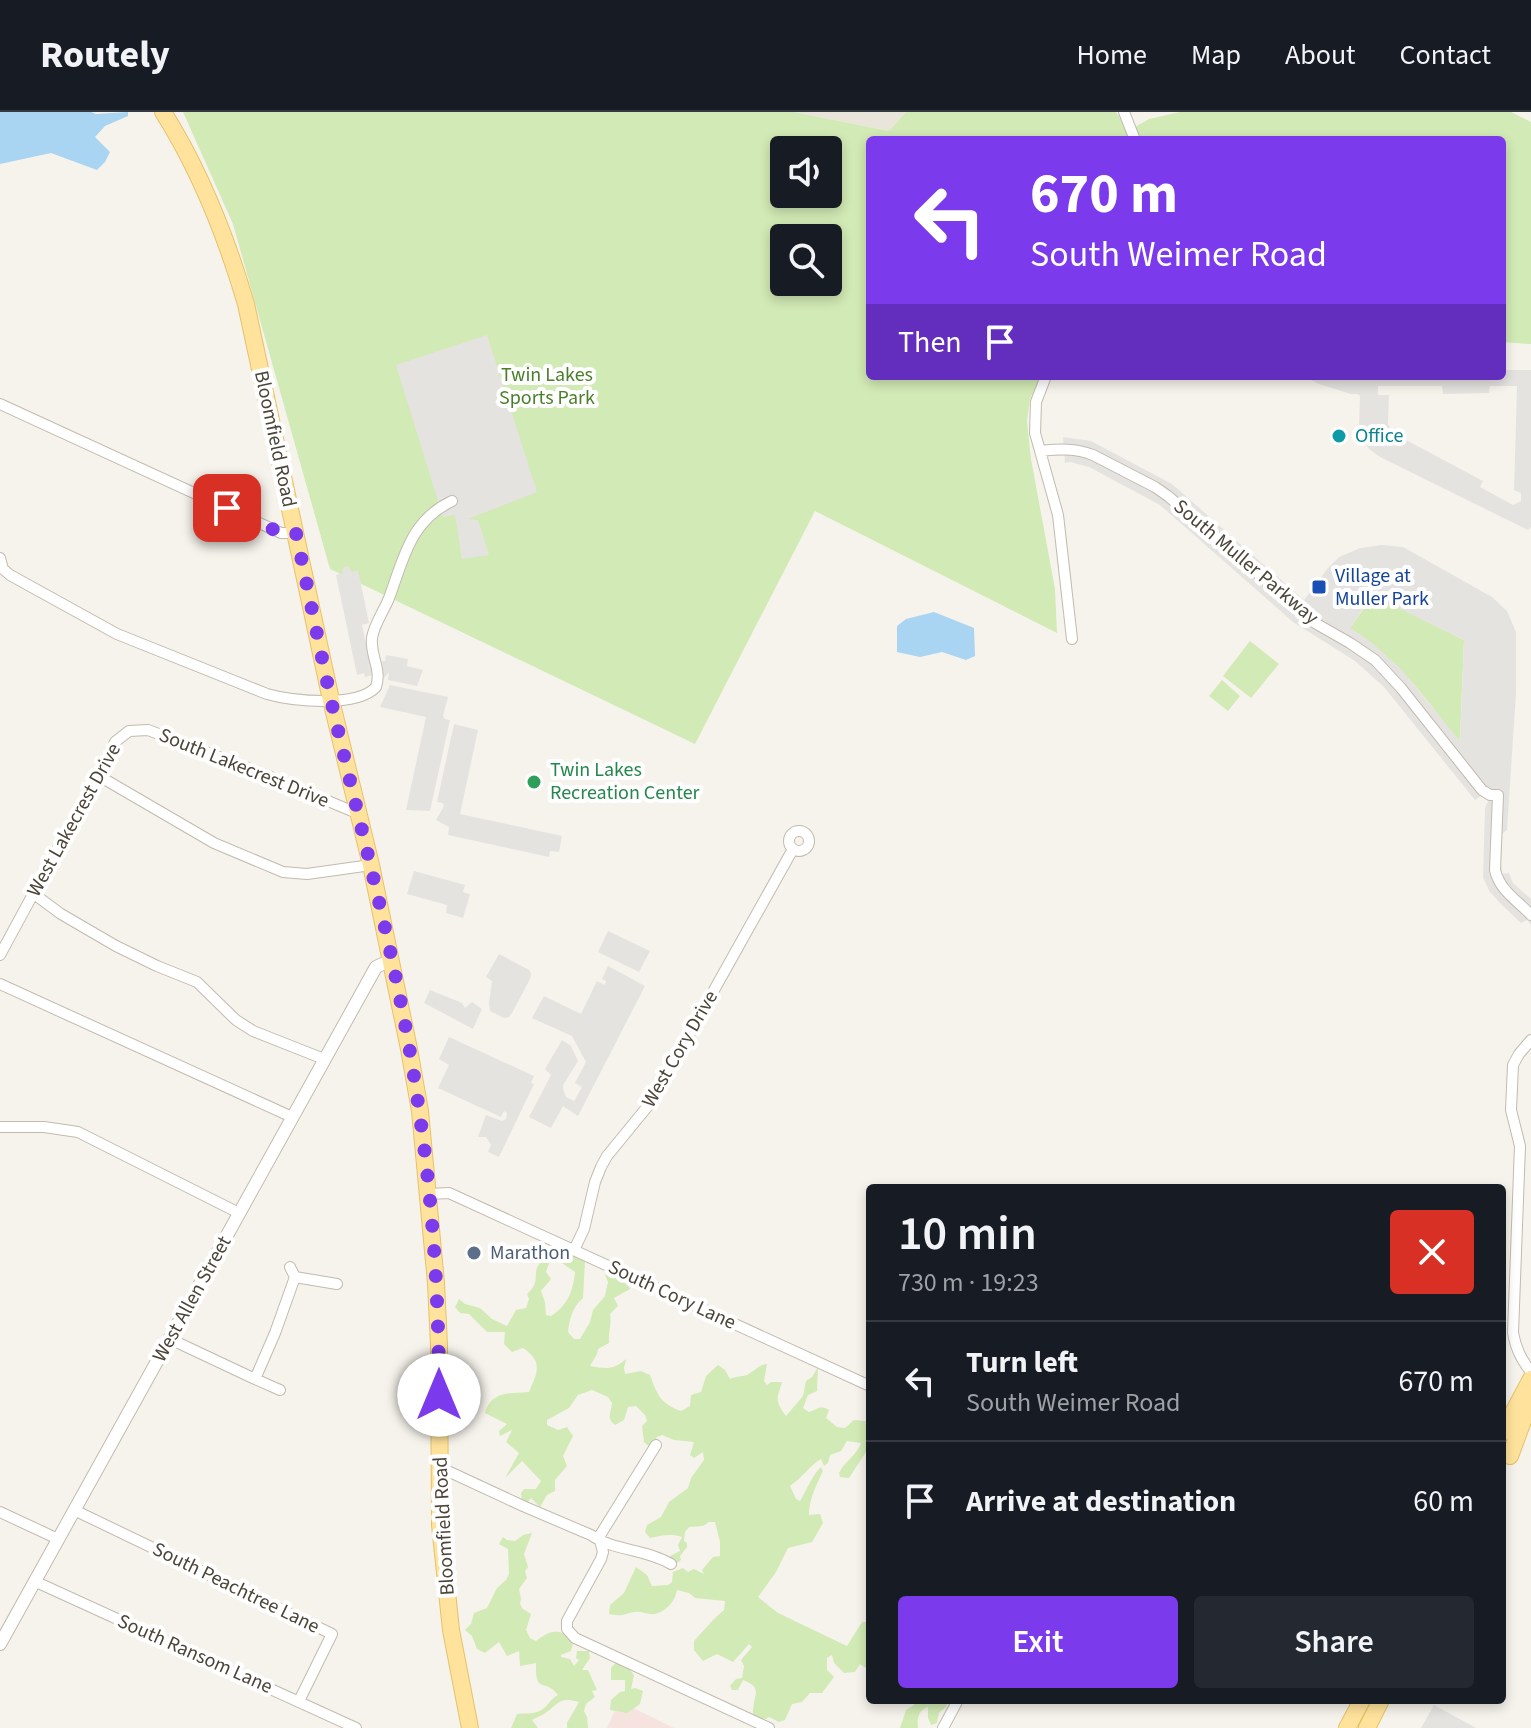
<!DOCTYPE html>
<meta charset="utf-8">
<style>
:root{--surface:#171b24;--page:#242831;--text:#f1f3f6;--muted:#9ea1a6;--line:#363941;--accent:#7c3aed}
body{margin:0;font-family:"Source Sans 3",sans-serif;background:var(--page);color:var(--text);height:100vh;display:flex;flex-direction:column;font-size:30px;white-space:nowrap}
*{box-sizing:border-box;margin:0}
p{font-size:26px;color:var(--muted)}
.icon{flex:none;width:44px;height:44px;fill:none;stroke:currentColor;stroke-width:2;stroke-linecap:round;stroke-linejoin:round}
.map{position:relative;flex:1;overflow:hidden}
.panel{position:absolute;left:866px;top:1072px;width:640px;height:520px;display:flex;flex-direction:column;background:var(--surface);border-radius:8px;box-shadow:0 4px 12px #0003}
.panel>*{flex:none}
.top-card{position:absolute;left:866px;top:24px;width:640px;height:244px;border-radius:8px;box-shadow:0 4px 12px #0003;background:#7c3aed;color:#fff;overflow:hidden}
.buttons{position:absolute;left:770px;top:24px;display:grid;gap:16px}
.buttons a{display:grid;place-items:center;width:72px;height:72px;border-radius:8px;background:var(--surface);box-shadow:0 4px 12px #0003;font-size:40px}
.pin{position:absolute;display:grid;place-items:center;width:68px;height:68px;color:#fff;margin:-34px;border-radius:16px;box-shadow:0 4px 12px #0006}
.me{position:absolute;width:88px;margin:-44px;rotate:0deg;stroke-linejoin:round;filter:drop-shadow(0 0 6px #0008)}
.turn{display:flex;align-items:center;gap:28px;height:168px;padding:0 32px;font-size:36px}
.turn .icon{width:104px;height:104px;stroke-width:2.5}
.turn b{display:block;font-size:56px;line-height:68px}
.then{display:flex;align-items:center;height:76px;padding:0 32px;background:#0003;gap:16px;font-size:30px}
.round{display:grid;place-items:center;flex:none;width:84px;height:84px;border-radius:8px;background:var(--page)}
.head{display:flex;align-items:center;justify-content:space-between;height:136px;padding:0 32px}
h1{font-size:48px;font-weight:600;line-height:60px}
.button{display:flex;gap:16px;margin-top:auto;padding:16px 32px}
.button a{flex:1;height:92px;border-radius:8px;background:var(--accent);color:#fff;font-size:32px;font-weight:600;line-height:92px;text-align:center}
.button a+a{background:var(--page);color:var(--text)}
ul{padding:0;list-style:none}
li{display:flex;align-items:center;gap:24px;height:120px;padding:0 32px;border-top:2px solid var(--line)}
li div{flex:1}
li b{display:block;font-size:30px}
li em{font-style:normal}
header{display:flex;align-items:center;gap:48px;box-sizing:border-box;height:112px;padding:0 40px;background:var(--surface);border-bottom:2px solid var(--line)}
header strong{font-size:38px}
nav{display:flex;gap:44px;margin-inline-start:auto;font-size:28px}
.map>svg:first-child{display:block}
</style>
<header>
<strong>Routely</strong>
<nav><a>Home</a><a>Map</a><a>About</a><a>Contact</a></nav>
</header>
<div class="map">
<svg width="1531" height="1616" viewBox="0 0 1531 1616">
<rect width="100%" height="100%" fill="#f6f3ec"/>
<path fill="#eae5da" d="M794,0H906L889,19Z"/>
<path fill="#f6e3e0" d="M619,1589L674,1616H607Z"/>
<path fill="#d2eab5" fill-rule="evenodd" d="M183,0H794L889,19L906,0H1116L1128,19L1149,7L1180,0H1511L1531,10V232L1502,230V28H1211L1207,24L1193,28H870V264H1041L1030,287L1027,309L1031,347L1055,477L1057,521L815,399L695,632L330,457L233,112ZM784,38H828V82H784ZM784,126H828V170H784Z
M1373,483L1464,528L1460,626L1458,629C1424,583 1398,548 1350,516Z
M1250,529L1279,552L1251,586L1223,564Z
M1222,568L1240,584L1228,599L1209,584Z
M552,1143L546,1160L551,1167L541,1179L545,1190L546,1203L551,1204C568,1193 573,1179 575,1160L562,1151L574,1143L585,1149L583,1186C573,1194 569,1208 568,1220L574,1227H580L590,1210L593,1198L605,1184L608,1170L605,1163L611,1160L628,1171L630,1177L614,1186L618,1194L610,1202C612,1212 608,1221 609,1231L598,1237L597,1242L590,1254C606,1257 614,1258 626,1247L624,1256L625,1262L641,1259L650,1263C657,1283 661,1292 681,1299L690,1294L691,1283L701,1280L706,1264L718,1253L725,1258L730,1267C736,1264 741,1265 747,1263C755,1259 758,1253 767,1252L764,1269L767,1273L771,1270H782C777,1288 774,1287 786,1304L803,1284L806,1269L812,1265L818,1255L817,1279L808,1283L803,1296L809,1300C818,1297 820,1292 829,1298L826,1306L837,1315L845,1316L854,1308L865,1309L870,1312V1318L867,1323L870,1325V1334L849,1366L840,1365L839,1361C844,1350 857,1343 861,1331L847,1329L841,1339L830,1343L828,1351L824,1354L821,1347C809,1354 802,1366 790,1374L796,1387L800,1389C806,1379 813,1362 821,1355L823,1359C816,1374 809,1387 809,1403L820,1402L823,1411L812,1430L788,1436L776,1460L758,1485L778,1501L847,1534L862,1510H870V1559L860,1552L855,1560L844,1561L834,1551L832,1543L827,1546V1558L834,1565L822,1581H810L802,1590L792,1592L785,1608L779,1610L769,1605L756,1613C755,1611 753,1603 753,1600C753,1583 764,1576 743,1568L738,1578H732L730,1574L736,1567L742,1566L744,1554L741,1548L752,1535L749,1532L733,1550L717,1542L703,1549L694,1538V1529L713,1508L724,1498L725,1489L695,1486L689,1481L677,1478C675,1489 667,1499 655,1502C649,1503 641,1499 635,1500C621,1502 626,1505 609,1502L610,1493L624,1481L636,1455L647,1463L652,1474L668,1473L672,1470L673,1460L683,1456L688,1460L694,1457L704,1462L702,1458L713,1445L720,1444V1430L715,1410H709L703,1414L689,1415L685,1420L684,1429L687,1431V1435L680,1444L681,1448L676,1452L670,1447V1444L680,1439L678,1433L682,1425C671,1421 660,1424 650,1426L645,1420L647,1413L661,1405L669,1390L688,1376L691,1366L704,1348L703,1340L694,1346L690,1343L694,1330L674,1328L662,1323L657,1325L650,1335L644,1330L642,1314L647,1309L645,1303L636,1294L628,1295L624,1308L615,1313C606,1306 611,1301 612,1291L608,1285L592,1278L578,1283L569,1296L547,1308V1313L558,1318L567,1315L573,1324L563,1344L567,1354L555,1368V1379L547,1383L540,1395L531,1386L527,1391L522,1389L521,1381L524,1377H536L541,1369L522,1349L505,1366L519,1341L506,1330L512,1318L500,1324L499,1319L507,1312L485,1301C492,1278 510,1282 529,1280C537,1261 544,1250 523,1236L512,1240L504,1232L505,1220H487L469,1202L460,1201L455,1195L459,1187L465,1192L480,1196L492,1207L507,1214L516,1198L526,1196L529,1187L527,1182C542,1169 531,1162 540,1151C543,1147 548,1146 552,1143Z
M532,1421L524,1442L528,1455L525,1459L527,1466L519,1477L521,1487L520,1492L523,1497L531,1502L526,1518L530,1526L536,1529C552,1518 560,1514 573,1532L571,1539L561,1543V1545L570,1547L574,1554L579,1548L576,1546L577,1539H589L590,1546L582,1558H588L597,1578L592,1579L595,1585L586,1592L584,1599L587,1605L588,1616H567V1611L579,1590C558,1584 559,1592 544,1602C540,1604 536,1606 532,1608L538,1616H511L517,1602C524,1601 532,1602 537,1600C546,1598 550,1587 558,1583C545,1565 535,1584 536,1551L520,1554L519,1539L507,1544L499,1530L485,1541L477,1537L472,1524L465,1518L471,1512L474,1501L487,1496L497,1476L506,1468L509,1462L508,1437L499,1432L503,1425L507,1428L515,1429L523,1423Z
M617,1549L627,1554L634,1563L631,1577L635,1576L643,1579L640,1592L627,1601L610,1598L611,1588L620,1580L625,1579V1568H611V1556Z
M914,1588H947C949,1595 943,1597 939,1601L937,1611L931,1613L928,1606V1595C918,1599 917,1606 918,1616H900L906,1598L914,1593Z"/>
<path fill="#e5e3e0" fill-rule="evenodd" d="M487,223L537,380L468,407L478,408L489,443L462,447L455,403L443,405L396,253Z
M1502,258H1531V415L1528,418L1380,345L1369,337L1362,326L1359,313L1360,284L1357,282H1351L1319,272L1303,264H1502ZM1378,274H1442L1443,282L1489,281L1490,274H1517L1514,378L1521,381V389L1513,393L1480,375L1483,369L1393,321L1388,312L1389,283H1378Z
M1063,325L1091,329L1172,372L1304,488L1328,456L1339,445L1360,436L1382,433L1403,435L1492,485L1507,499L1516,520V581L1507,718L1502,722L1501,752L1502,762L1509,761L1513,771L1531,787V813L1527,808L1521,811L1501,792L1490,780L1483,766L1485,696L1488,689L1481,684L1475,688L1384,575L1355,549L1293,510L1160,393L1089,355L1070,350L1065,351ZM1372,483L1464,528L1460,626L1459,628L1401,557L1371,530L1350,516Z
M349,454L351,460L358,458L369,511L362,513L373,563L365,565L364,561L357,563L336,463L343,461L342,456Z
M386,543L408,547L407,554L423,558L417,574L388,568L389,560L384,566L382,549H385Z
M390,573L448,585L443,604L445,607L450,608L430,699L406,698L426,605L380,595Z
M454,612L478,618L460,702L562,724L559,740L550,739L549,745L448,723L449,715L436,708L444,694L443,691L437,690Z
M414,759L465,773L463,780L470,782L463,806L446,801L447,793L407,782Z
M608,819L650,839L639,860L598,840Z
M499,842L529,858L531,862L530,867L512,901L509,905L504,906L490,899L489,891L492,869L486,865Z
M608,854L645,874L578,1004L563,994L551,1016L529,1005L551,963L545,957L562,928L571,934L578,949L563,973V977L566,985L574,989L582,975L575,971L586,950L572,924L532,906L544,884L581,902L597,869L605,873L606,869L602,867Z
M430,878L462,891L465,896L472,890L482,897L473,917L424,891Z
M449,925L534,964L531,971L534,972L499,1045L488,1040L491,1033L486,1025H478L486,1003L502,1009L506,1007L507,1001L504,999L501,1005L438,976L449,953L439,947Z
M1434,1593L1476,1616H1421Z"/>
<path fill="#a9d4f2" d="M0,0H91L96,2L128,0V4L105,14L95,25L110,40L105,50L97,58L51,41L0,52Z
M934,500L974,516L975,544L966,548L942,540L920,545L897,540V514L906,507Z"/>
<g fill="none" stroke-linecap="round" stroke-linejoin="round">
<defs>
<path id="minor" d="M1124,0L1135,28
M1046,264L1036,290L1035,321L1058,403L1072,527
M0,292L281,421H296
M1041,339C1060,337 1075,336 1093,343L1155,375L1168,384L1315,511L1350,531L1375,548L1401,576L1482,678L1490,683H1498L1495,758C1500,779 1517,788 1531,803
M0,446L3,457L10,463L117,522L267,582C292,589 357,596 376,575C382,557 370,544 372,526C374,512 384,499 389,486C404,446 410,409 452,389
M99,664L214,731L283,760L307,762L371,753
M789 729a10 10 0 1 1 20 0a10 10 0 1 1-20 0Z
M34,782L61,802L116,834L157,854L197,870L236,908L253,919L324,947
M0,843L76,703L95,673L115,630L129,619L148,618L266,663L359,702
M0,872L292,1005
M1531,928L1519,942L1513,953L1511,998L1520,1034L1513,1221C1516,1237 1521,1247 1531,1260
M0,1015H44L78,1020L239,1101
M429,1082L449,1081L460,1086L870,1274
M574,1138L584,1117L595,1070L601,1055L607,1044L652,989L793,737
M290,1155L295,1165L337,1172
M170,1227L255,1267
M280,1278L255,1267L275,1221L295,1165
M656,1333L599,1425L603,1440L601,1447L567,1509V1517L575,1526L769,1616
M439,1355L523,1394L591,1423C614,1439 646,1437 671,1452
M74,1398L332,1522L299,1589
M0,1400L58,1427
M34,1469L356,1616
M943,1616L958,1588"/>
<path id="tertiary" d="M0,1532L366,873L376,855L391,848"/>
<path id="primary" d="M163,0C201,60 226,124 246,192L331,588L371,753L409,937L420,999L436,1171L439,1234L440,1413L451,1518L470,1616
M1502,1321L1531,1267
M1510,1344L1530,1290L1531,1280
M1347,1616L1362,1588
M1367,1616L1381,1588"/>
</defs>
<use href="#minor" stroke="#c2bbae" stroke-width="12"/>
<use href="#tertiary" stroke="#c2bbae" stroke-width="14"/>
<use href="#primary" stroke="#e6c16a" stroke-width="18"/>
<use href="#minor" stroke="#fff" stroke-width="10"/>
<use href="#tertiary" stroke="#fff" stroke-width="12"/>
<use href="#primary" stroke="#ffe39c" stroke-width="16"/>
</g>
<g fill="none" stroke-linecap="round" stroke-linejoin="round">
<path stroke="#7c3aed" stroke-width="14" stroke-dasharray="0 25.2" d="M227,396L281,421H296C308,477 319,533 331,588C362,724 400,859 419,998C433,1092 439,1188 439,1283"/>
</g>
<circle fill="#0f9aa8" stroke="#fff" stroke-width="3" cx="1339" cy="324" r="8"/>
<rect fill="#1a4fb4" stroke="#fff" stroke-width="3" x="1311" y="467" width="16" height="16" rx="4"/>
<circle fill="#2e9e5b" stroke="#fff" stroke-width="3" cx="534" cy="670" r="8"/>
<circle fill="#5c6f8a" stroke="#fff" stroke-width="3" cx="474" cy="1141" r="8"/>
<g text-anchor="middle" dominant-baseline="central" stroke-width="8" stroke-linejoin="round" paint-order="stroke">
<g font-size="20" fill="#4a7f2a" stroke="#fff">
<text x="547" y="263">Twin Lakes<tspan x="547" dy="23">Sports Park</tspan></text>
</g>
<g font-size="20" fill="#0d838f" stroke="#fff" text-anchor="start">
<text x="1355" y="324">Office</text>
</g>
<g font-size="20" fill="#4b4439" stroke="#fff">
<text transform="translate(275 327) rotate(78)">Bloomfield Road</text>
<text transform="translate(1246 450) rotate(40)">South Muller Parkway</text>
<text transform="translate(244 656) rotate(22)">South Lakecrest Drive</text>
<text transform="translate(74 708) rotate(-61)">West Lakecrest Drive</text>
<text transform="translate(680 937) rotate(-60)">West Cory Drive</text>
<text transform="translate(672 1183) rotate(25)">South Cory Lane</text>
<text transform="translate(192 1187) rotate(-61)">West Allen Street</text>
<text transform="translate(444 1414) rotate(-93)">Bloomfield Road</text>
<text transform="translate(236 1476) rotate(26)">South Peachtree Lane</text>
<text transform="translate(195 1542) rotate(24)">South Ransom Lane</text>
</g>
<g font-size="20" fill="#164399" stroke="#fff" text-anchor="start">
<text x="1335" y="464">Village at<tspan x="1335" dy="23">Muller Park</tspan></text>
</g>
<g font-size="20" fill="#27864d" stroke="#fff" text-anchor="start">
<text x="550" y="658">Twin Lakes<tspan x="550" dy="23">Recreation Center</tspan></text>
</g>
<g font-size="20" fill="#4e5e75" stroke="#fff" text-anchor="start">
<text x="490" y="1141">Marathon</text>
</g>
</g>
</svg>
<div class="buttons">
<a><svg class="icon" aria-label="sound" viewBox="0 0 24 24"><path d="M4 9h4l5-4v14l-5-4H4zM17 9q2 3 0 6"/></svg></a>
<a><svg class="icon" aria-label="search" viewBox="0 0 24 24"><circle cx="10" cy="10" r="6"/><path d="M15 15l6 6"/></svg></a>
</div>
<div class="pin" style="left:227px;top:396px;background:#d93025"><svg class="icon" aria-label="arrive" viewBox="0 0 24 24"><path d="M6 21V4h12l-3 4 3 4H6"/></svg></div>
<svg class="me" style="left:439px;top:1283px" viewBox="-20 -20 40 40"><circle r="19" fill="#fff"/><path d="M0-13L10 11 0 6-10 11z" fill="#7c3aed"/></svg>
<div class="top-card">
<div class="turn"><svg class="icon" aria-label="left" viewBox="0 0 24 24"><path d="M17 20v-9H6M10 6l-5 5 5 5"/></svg><div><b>670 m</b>South Weimer Road</div></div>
<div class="then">Then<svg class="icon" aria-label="arrive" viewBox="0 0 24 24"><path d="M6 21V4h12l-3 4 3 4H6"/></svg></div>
</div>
<section class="panel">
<div class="head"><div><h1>10 min</h1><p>730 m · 19:23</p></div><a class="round" style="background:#d93025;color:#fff"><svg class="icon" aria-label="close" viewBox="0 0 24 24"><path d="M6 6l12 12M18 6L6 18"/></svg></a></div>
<ul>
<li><svg class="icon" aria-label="left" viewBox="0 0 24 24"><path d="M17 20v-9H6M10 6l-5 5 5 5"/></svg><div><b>Turn left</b><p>South Weimer Road</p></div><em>670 m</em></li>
<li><svg class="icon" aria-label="arrive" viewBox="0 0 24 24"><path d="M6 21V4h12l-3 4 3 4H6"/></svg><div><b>Arrive at destination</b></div><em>60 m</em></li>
</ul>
<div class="button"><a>Exit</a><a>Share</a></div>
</section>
</div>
